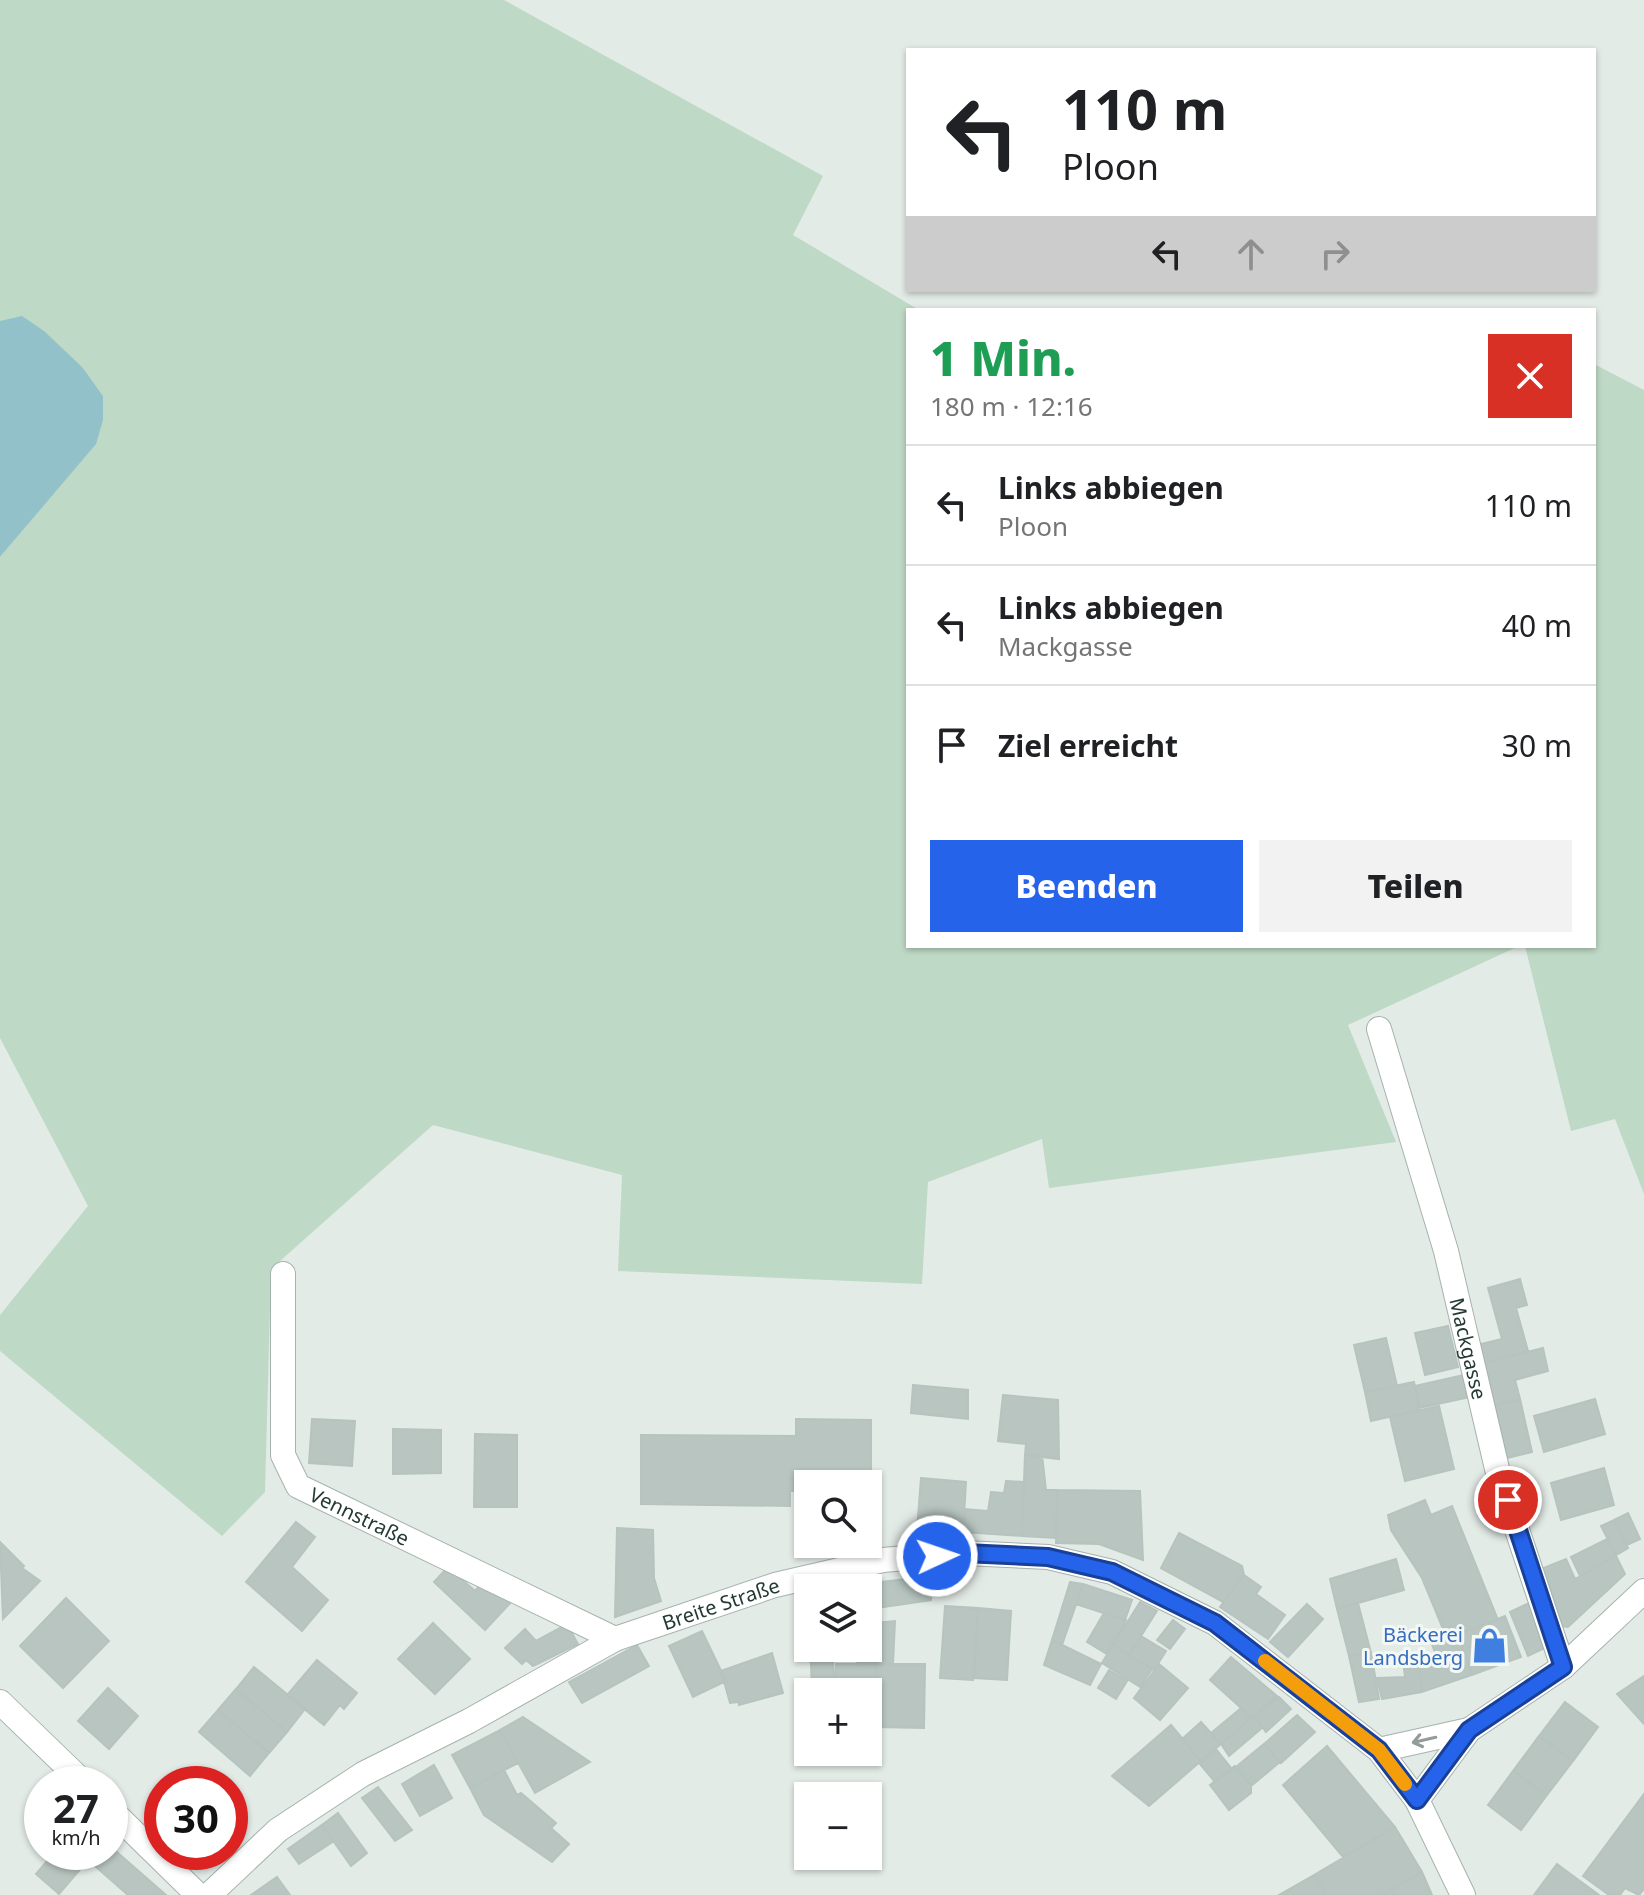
<!DOCTYPE html>
<html lang="de">
<meta charset="utf-8">
<style>
:root{--surface:#fff;--page:#f2f2f2;--text:#202124;--muted:#757577;--line:#e0e0e0;--accent:#2563eb}
body{margin:0;font-family:"Noto Sans",sans-serif;background:var(--page);color:var(--text);height:100vh;display:flex;flex-direction:column;font-size:30px;white-space:nowrap}
*{box-sizing:border-box;margin:0}
p{font-size:26px;color:var(--muted)}
.icon{flex:none;width:44px;height:44px;fill:none;stroke:currentColor;stroke-width:2;stroke-linecap:round;stroke-linejoin:round}
.map{position:relative;flex:1;overflow:hidden}
.sheet{position:absolute;left:906px;top:308px;width:690px;height:640px;display:flex;flex-direction:column;background:var(--surface);border-radius:0px;box-shadow:0 2px 6px #0004}
.sheet>*{flex:none}
.hud{position:absolute;left:906px;top:48px;width:690px;height:244px;border-radius:0px;box-shadow:0 2px 6px #0004;background:#fff;color:var(--text);overflow:hidden}
.buttons{position:absolute;left:794px;top:1470px;display:grid;gap:16px}
.buttons a{display:grid;place-items:center;width:88px;height:88px;border-radius:0px;background:var(--surface);box-shadow:0 2px 6px #0004;font-size:40px}
.speed{position:absolute;left:24px;top:1766px;display:flex;gap:16px;font-size:40px;font-weight:700;text-align:center}
.speed>*{display:grid;place-content:center;width:104px;height:104px;border-radius:50%;background:var(--surface);box-shadow:0 2px 6px #0004;line-height:1}
.speed small{font-size:20px;font-weight:400}
.speed .limit{border:12px solid #d22;background:#fff;color:#111}
.pin{position:absolute;display:grid;place-items:center;width:68px;height:68px;color:#fff;margin:-34px;border:4px solid #fff;border-radius:50%;box-shadow:0 2px 8px #0007}
.me{position:absolute;width:88px;margin:-44px;rotate:87deg;stroke-linejoin:round;filter:drop-shadow(0 0 6px #0008)}
.turn{display:flex;align-items:center;gap:28px;height:168px;padding:0 24px;font-size:36px}
.turn .icon{width:104px;height:104px;stroke-width:2.5}
.turn b{display:block;font-size:56px;line-height:68px}
.lanes{display:flex;align-items:center;height:76px;padding:0 24px;background:#0003;justify-content:center;gap:40px;direction:ltr}
.lanes .off{opacity:.35}
.round{display:grid;place-items:center;flex:none;width:84px;height:84px;border-radius:0px;background:var(--page)}
.headline{display:flex;align-items:center;justify-content:space-between;height:136px;padding:0 24px}
h1{font-size:48px;font-weight:800;line-height:60px;color:#1e9e55}
.action{display:flex;gap:16px;margin-top:auto;padding:16px 24px}
.action a{flex:1;height:92px;border-radius:0px;background:var(--accent);color:#fff;font-size:32px;font-weight:800;line-height:92px;text-align:center}
.action a+a{background:var(--page);color:var(--text)}
ul{padding:0;list-style:none}
li{display:flex;align-items:center;gap:24px;height:120px;padding:0 24px;border-top:2px solid var(--line)}
li div{flex:1}
li b{display:block;font-size:30px}
li em{font-style:normal}
.map>svg:first-child{display:block}
</style>
<div class="map">
<svg width="1644" height="1895" viewBox="0 0 1644 1895">
<rect width="100%" height="100%" fill="#e3ebe7"/>
<path fill="#bed9c5" d="M0,0H504L823,176L793,235L919,310H908V946H1519L1348,1025L1396,1142L1049,1188L1042,1139L928,1182L922,1284L618,1271L622,1175L433,1125L271,1269L265,1492L222,1536L0,1351V1315L88,1206L0,1038V557L95,444L103,396L83,368L0,321Z
M1594,364L1644,390V1194L1615,1119L1571,1131L1525,946H1594Z"/>
<path fill="#92c1c9" d="M22,316L44,331L83,368L103,396V420L96,444L0,557V321Z"/>
<path fill="#b8c5c0" stroke="#b6c3be" stroke-width="2" d="M1520,1279L1527,1305L1516,1308L1528,1351L1484,1363L1481,1344L1502,1339L1488,1288Z
M1448,1326L1458,1367L1425,1375L1415,1333Z
M1386,1338L1397,1386L1365,1392L1354,1345Z
M1543,1348L1548,1371L1515,1380L1520,1399L1495,1405L1484,1363Z
M1464,1375L1470,1397L1419,1408L1415,1386Z
M1414,1382L1420,1410L1371,1421L1365,1392Z
M913,1385L968,1390V1419L911,1413Z
M1003,1395L1058,1400L1059,1459L1025,1455L1026,1444L998,1441Z
M1520,1399L1532,1452L1507,1458L1495,1405Z
M1595,1399L1605,1434L1544,1452L1534,1416Z
M1439,1406L1454,1469L1405,1481L1390,1417Z
M312,1419L355,1421L352,1466L309,1463Z
M796,1419L871,1420V1477H862V1484H808V1491H790V1506L641,1504V1435L796,1436Z
M393,1429L441,1430V1473L393,1474Z
M475,1434L517,1435V1507H474Z
M1025,1455H1042L1046,1490H1057L1056,1538L1022,1536Z
M1604,1468L1614,1505L1561,1520L1551,1483Z
M921,1478L966,1482L963,1532L917,1530Z
M1006,1481L1024,1482L1022,1536L963,1532L965,1509L988,1511L991,1492L1004,1493Z
M1057,1490L1140,1491L1143,1560L1099,1544L1056,1543Z
M1425,1500L1431,1515L1452,1506L1498,1620L1458,1634L1452,1626L1443,1629L1422,1578L1391,1530L1388,1515Z
M1628,1513L1640,1539L1627,1545L1614,1520Z
M1614,1520L1628,1548L1616,1555L1601,1526Z
M296,1522L315,1537L292,1567L328,1600L302,1631L246,1582Z
M617,1528L653,1530L654,1578L661,1601L615,1617Z
M1179,1533L1242,1566L1244,1575L1223,1602L1161,1568Z
M1607,1539L1616,1556L1580,1576L1571,1557Z
M0,1542L24,1566L22,1568L40,1581L3,1619Z
M1616,1556L1625,1574L1568,1627L1561,1626L1541,1569L1566,1559L1575,1579Z
M1396,1559L1404,1590L1337,1609L1330,1579Z
M448,1567L475,1591L482,1583L514,1599L485,1630L434,1582Z
M1244,1575L1261,1587L1256,1594L1285,1615L1268,1639L1220,1607Z
M933,1576L931,1600L876,1608L871,1583Z
M1070,1582L1083,1584L1062,1645L1052,1640Z
M871,1583L876,1623L868,1624V1588H843Z
M1083,1584L1132,1600L1125,1620L1076,1604Z
M66,1598L109,1641L63,1688L20,1646Z
M1140,1602L1157,1611L1129,1655L1113,1645Z
M1531,1602L1549,1646L1528,1656L1510,1612Z
M1358,1603L1371,1653L1349,1656L1337,1609Z
M1307,1604L1323,1619L1288,1657L1270,1642Z
M945,1606L978,1608L973,1680L940,1678Z
M978,1608L1011,1611L1007,1680L974,1678Z
M1104,1613L1126,1620L1107,1654L1087,1642Z
M1505,1616L1521,1657L1472,1675L1458,1634Z
M808,1619V1648H832L835,1692H812L811,1664L799,1621Z
M1173,1620L1185,1629L1170,1649L1157,1640Z
M895,1621L893,1664H876V1623Z
M433,1623L470,1659L435,1694L398,1659Z
M876,1623V1664L857,1665V1648H868V1624Z
M567,1624L578,1644L533,1666L526,1660L522,1664L505,1648L525,1629L536,1641Z
M1452,1626L1458,1634L1472,1675L1422,1692L1419,1667L1439,1664L1428,1633Z
M702,1631L726,1681L693,1697L669,1646Z
M1141,1636L1166,1651L1154,1670L1129,1655Z
M1052,1640L1101,1664L1090,1685L1044,1665Z
M637,1645L649,1666L582,1703L569,1682Z
M1113,1645L1152,1669L1140,1687L1102,1663Z
M772,1653L783,1693L739,1705V1702L730,1703L721,1671Z
M1371,1653L1379,1699L1359,1702L1349,1656Z
M1231,1657L1277,1696L1252,1718L1210,1680Z
M317,1660L357,1693L344,1709L340,1705L324,1725L287,1695Z
M836,1664H876V1727H868V1692H835Z
M876,1664H925L924,1728L876,1727Z
M1159,1664L1188,1688L1160,1720L1134,1698Z
M254,1667L305,1709L287,1732L236,1689Z
M1419,1667L1422,1692L1382,1699L1377,1678L1405,1677L1404,1669Z
M1109,1670L1127,1681L1116,1699L1098,1688Z
M1644,1676V1724L1617,1694Z
M108,1688L138,1716L109,1749L78,1721Z
M236,1689L287,1732L269,1753L218,1710Z
M1279,1697L1291,1709L1266,1732L1254,1716Z
M1565,1702L1598,1727L1573,1761L1539,1736Z
M1241,1708L1252,1718L1221,1744L1211,1733Z
M218,1710L269,1753L250,1776L199,1732Z
M1297,1715L1315,1732L1281,1763L1264,1744Z
M1254,1716L1263,1727L1229,1756L1221,1744Z
M523,1717L590,1762L535,1793L500,1730Z
M1201,1722L1221,1744L1201,1761L1182,1739Z
M1171,1725L1201,1761L1149,1806L1112,1776Z
M500,1730L518,1763L470,1788L452,1755Z
M1539,1736L1573,1761L1547,1795L1513,1771Z
M1264,1744L1280,1762L1251,1786L1236,1767Z
M1327,1746L1395,1827L1343,1857L1283,1785Z
M1216,1749L1232,1769L1215,1782L1200,1764Z
M434,1765L452,1798L420,1816L402,1784Z
M1235,1766L1251,1786V1793L1229,1810L1210,1785Z
M195,1770L209,1784H182Z
M504,1770L517,1795L521,1793L556,1823L551,1828L569,1844L552,1862L484,1815L470,1788Z
M1513,1771L1547,1795L1521,1830L1488,1805Z
M378,1787L412,1830L395,1841L362,1798Z
M1644,1794V1889L1639,1895L1625,1888L1620,1895H1609L1583,1876Z
M338,1813L367,1853L351,1866L322,1825Z
M322,1825L334,1841L299,1864L288,1849Z
M1395,1827L1422,1872L1382,1895H1327L1314,1875Z
M110,1846L166,1895H128L88,1860L95,1852H110Z
M62,1852H95L59,1894L36,1874L53,1854L58,1857Z
M1557,1864L1599,1895H1534Z
M1422,1872L1432,1895H1382Z
M1314,1875L1327,1895H1279Z
M277,1877L290,1895H251Z"/>
<g fill="none" stroke-linecap="round" stroke-linejoin="round">
<defs>
<g id="minor">
<path id="s1" d="M1379,1029L1446,1251L1498,1473L1563,1667"/>
<path id="s2" d="M283,1274V1455L298,1486L615,1639"/>
<path d="M0,1702L85,1784"/>
<path d="M1379,1750L1469,1730"/>
<path d="M1417,1800L1469,1730L1563,1667L1644,1591"/>
<path d="M110,1809L198,1895"/>
<path id="s3" d="M209,1895L278,1830L363,1774L469,1721L615,1639L775,1585L883,1560L964,1553L1048,1557L1112,1572L1215,1623L1379,1750L1417,1800L1463,1895"/>
</g>
</defs>
<use href="#minor" stroke="#a6b2ae" stroke-width="26"/>
<use href="#minor" stroke="#fff" stroke-width="24"/>
</g>
<defs><path id="oneway-shaft" d="M-6 0H5M1.5-3L5.5 0L1.5 3" fill="none" stroke-width="1.6" stroke-linecap="round" stroke-linejoin="round" transform="scale(2)"/></defs>
<use stroke="#929c9a" href="#oneway-shaft" transform="translate(1424 1740) rotate(167)"/>
<g fill="none" stroke-linecap="round" stroke-linejoin="round">
<defs>
<path id="route" d="M937,1556L964,1553L1048,1557L1112,1572L1215,1623L1379,1750L1417,1800L1469,1730L1563,1667L1508,1500"/>
</defs>
<use href="#route" stroke="#184099" stroke-width="20"/>
<use href="#route" stroke="#2563eb" stroke-width="14"/>
<path stroke="#f59e0b" stroke-width="14" d="M1265,1661L1379,1750L1405,1784"/>
</g>
<defs>
<symbol id="shop-bare" viewBox="-9 -9 18 18"><path d="M-5-2.5h2.3a2.7 3.5 0 0 1 5.4 0H5L5.5 6h-11ZM-1.5-2.5h3a1.5 2.3 0 0 0-3 0Z" fill="#3f7fe0" stroke="#f3f8f5" stroke-width="2.5" paint-order="stroke"/></symbol>
</defs>
<g fill-rule="evenodd">
<use href="#shop-bare" x="1464" y="1620" width="51" height="51"/>
</g>
<g text-anchor="middle" dominant-baseline="central" stroke-width="6" stroke-linejoin="round" paint-order="stroke">
<g font-size="20" fill="#253a34" stroke="#f3f8f5">
<text stroke="none"><textPath href="#s1" startOffset="332">Mackgasse</textPath></text>
<text stroke="none"><textPath href="#s2" startOffset="284">Vennstraße</textPath></text>
<text stroke="none"><textPath href="#s3" startOffset="594">Breite Straße</textPath></text>
</g>
<g font-size="20" fill="#366cbe" stroke="#f3f8f5" text-anchor="end">
<text x="1463" y="1634">Bäckerei<tspan x="1463" dy="23">Landsberg</tspan></text>
</g>
</g>
</svg>
<div class="buttons">
<a><svg class="icon" aria-label="search" viewBox="0 0 24 24"><circle cx="10" cy="10" r="6"/><path d="M15 15l6 6"/></svg></a>
<a><svg class="icon" aria-label="layers" viewBox="0 0 24 24"><path d="M12 4l9 5-9 5-9-5zM3 14l9 5 9-5"/></svg></a>
<a>+</a>
<a>−</a>
</div>
<div class="speed"><div>27<small>km/h</small></div><div class="limit">30</div></div>
<div class="pin" style="left:1508px;top:1500px;background:#d93025"><svg class="icon" aria-label="arrive" viewBox="0 0 24 24"><path d="M6 21V4h12l-3 4 3 4H6"/></svg></div>
<svg class="me" style="left:937px;top:1556px" viewBox="-20 -20 40 40"><circle r="17" fill="#2563eb" stroke="#fff" stroke-width="3"/><path d="M0-11L8 9 0 5-8 9z" fill="#fff"/></svg>
<div class="hud">
<div class="turn"><svg class="icon" aria-label="left" viewBox="0 0 24 24"><path d="M17 20v-9H6M10 6l-5 5 5 5"/></svg><div><b>110 m</b>Ploon</div></div>
<div class="lanes"><svg class="icon" aria-label="left" viewBox="0 0 24 24"><path d="M17 20v-9H6M10 6l-5 5 5 5"/></svg><svg class="icon off" aria-label="ahead" viewBox="0 0 24 24"><path d="M12 20V5M6 11l6-6 6 6"/></svg><svg class="icon off" aria-label="right" viewBox="0 0 24 24"><path d="M7 20v-9h11M14 6l5 5-5 5"/></svg></div>
</div>
<section class="sheet">
<div class="headline"><div><h1>1 Min.</h1><p>180 m · 12:16</p></div><a class="round" style="background:#d93025;color:#fff"><svg class="icon" aria-label="close" viewBox="0 0 24 24"><path d="M6 6l12 12M18 6L6 18"/></svg></a></div>
<ul>
<li><svg class="icon" aria-label="left" viewBox="0 0 24 24"><path d="M17 20v-9H6M10 6l-5 5 5 5"/></svg><div><b>Links abbiegen</b><p>Ploon</p></div><em>110 m</em></li>
<li><svg class="icon" aria-label="left" viewBox="0 0 24 24"><path d="M17 20v-9H6M10 6l-5 5 5 5"/></svg><div><b>Links abbiegen</b><p>Mackgasse</p></div><em>40 m</em></li>
<li><svg class="icon" aria-label="arrive" viewBox="0 0 24 24"><path d="M6 21V4h12l-3 4 3 4H6"/></svg><div><b>Ziel erreicht</b></div><em>30 m</em></li>
</ul>
<div class="action"><a>Beenden</a><a>Teilen</a></div>
</section>
</div>
